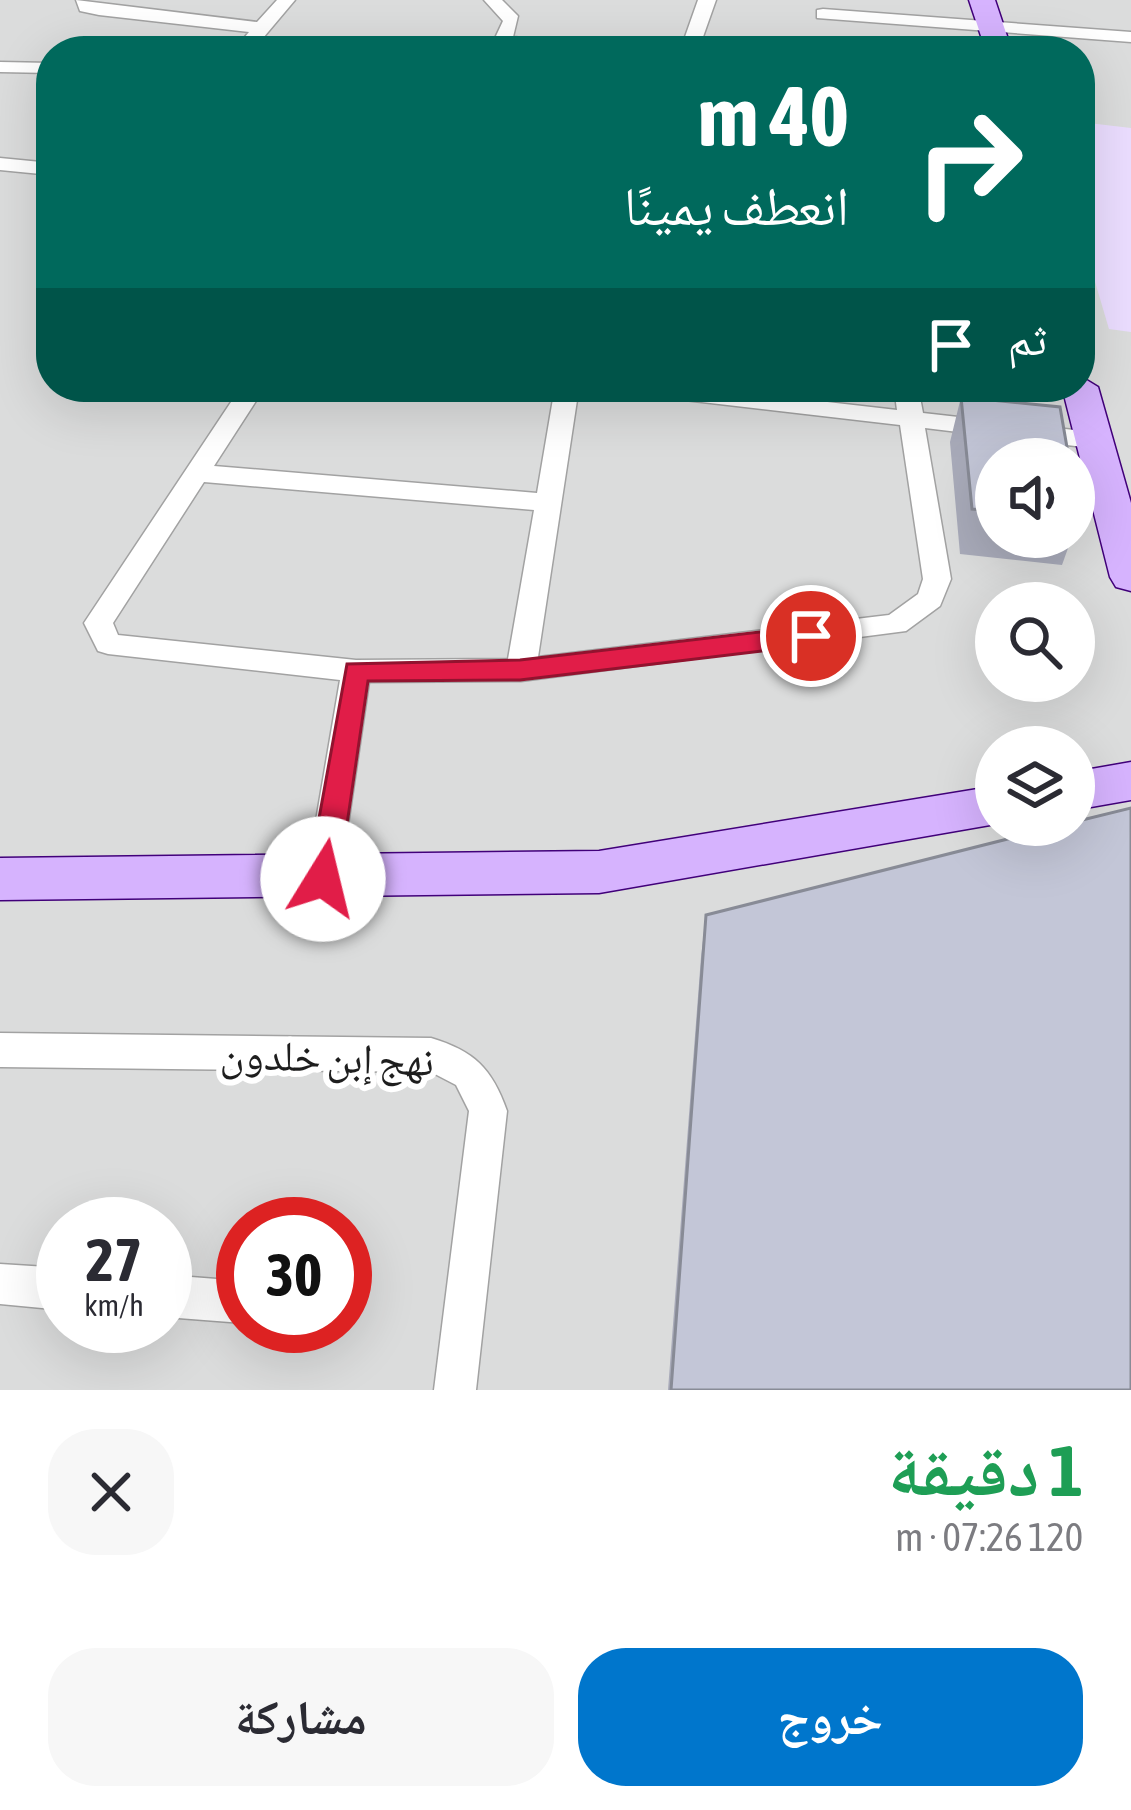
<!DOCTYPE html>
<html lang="ar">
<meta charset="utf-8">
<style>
:root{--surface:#fff;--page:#f7f7f7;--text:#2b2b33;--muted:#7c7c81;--accent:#0076cc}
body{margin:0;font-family:"Asap Condensed","Noto Naskh Arabic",sans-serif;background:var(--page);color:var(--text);direction:rtl;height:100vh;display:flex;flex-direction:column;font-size:45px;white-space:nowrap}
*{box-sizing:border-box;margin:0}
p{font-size:39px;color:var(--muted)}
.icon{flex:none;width:66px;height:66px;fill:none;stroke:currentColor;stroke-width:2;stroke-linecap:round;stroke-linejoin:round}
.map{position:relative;height:1390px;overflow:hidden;direction:ltr}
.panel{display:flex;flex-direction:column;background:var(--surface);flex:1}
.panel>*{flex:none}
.banner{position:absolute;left:36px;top:36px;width:1059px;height:366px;border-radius:48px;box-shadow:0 12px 48px #0002;direction:rtl;background:#00695c;color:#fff;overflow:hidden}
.buttons{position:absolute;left:975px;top:438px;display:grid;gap:24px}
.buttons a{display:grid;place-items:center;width:120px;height:120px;border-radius:50%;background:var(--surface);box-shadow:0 12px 48px #0002;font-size:60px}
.speed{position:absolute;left:36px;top:1197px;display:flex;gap:24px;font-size:60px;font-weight:700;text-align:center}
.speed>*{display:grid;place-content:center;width:156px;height:156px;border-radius:50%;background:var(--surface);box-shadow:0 12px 48px #0002;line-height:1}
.speed small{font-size:30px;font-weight:400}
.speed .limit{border:18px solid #d22;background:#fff;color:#111}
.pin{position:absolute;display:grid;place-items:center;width:102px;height:102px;color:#fff;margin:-51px;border:6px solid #fff;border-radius:50%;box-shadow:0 3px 12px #0007}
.me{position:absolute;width:132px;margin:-66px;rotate:9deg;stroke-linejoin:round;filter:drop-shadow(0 0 9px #0008)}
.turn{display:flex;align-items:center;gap:42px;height:252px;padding:0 48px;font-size:54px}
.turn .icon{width:156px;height:156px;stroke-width:2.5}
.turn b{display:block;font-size:84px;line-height:102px}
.then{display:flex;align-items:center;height:114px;padding:0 48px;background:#0003;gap:24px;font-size:45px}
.round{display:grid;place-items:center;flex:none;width:126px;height:126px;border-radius:48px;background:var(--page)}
.overview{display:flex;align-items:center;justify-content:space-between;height:204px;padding:0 48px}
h1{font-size:72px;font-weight:700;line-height:90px;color:#1e9e55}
.action{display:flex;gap:24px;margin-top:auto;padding:24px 48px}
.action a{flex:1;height:138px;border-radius:48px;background:var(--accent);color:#fff;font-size:48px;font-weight:700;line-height:138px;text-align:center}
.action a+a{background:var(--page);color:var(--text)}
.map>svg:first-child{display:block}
</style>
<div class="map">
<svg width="1131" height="1390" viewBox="0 0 1131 1390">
<rect width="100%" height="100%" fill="#e4e3f0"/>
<path fill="#dbdcdc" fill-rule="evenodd" d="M0,0H1131V1390H0ZM51,51H1080V387H51ZM996,459H1074V537H996ZM996,603H1074V681H996ZM996,747H1074V825H996ZM63,1224H165V1326H63ZM243,1224H345V1326H243Z"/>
<path fill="#ebddff" d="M1080,122L1131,128V332L1109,329L1080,231Z"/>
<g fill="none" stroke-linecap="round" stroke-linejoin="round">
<defs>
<path id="street" d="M76,0L257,22L277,0H295L252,51H233L249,32L99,15L80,11Z
M484,0H502L518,16L513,37L616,46L625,51H489L503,21Z
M698,0H716L698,51H680Z
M823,9L1131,32V42L817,18V10Z
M0,62L51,63V73L0,72Z
M0,158L51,163V175L0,170Z
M241,387H265L214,466L537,493L555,387H579L538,657L889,615L918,594L923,579L900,425L633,394L621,387H697L897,410L894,387H918L923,413L1092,432L1105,440L1092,448L925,428L951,579L940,606L906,631L521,681L369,682L340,879L335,889L323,893L311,889L306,879L340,680L108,654L98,651L84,623ZM204,482L534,510L508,659L356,660L118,635L113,623Z
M0,1033L431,1038C474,1051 492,1068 507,1111L476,1390H434L469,1111L456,1085L431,1072L0,1067Z
M0,1264L63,1268V1310L0,1304Z
M165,1275L243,1281V1323L165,1317Z"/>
<path id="secondary" d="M969,0H995L1012,51H986Z
M1080,376L1098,387L1131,503V591L1116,587L1110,577L1062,387H1080Z
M1131,762V800L1074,810V772Z
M996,786V824L599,893L0,900V858L599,851Z"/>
</defs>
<use href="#street" stroke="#a2a2a2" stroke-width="3"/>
<use href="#secondary" stroke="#41007a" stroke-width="3"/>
<use href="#street" fill="#fff" fill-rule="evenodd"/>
<use href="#secondary" fill="#d6b3fe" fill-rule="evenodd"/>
</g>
<path fill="#a8aab9" d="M961,397L996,459V537H1072L1062,565L960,554L950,442Z
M706,915L1131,1390H668L701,957Z"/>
<path fill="#c3c6d7" stroke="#888b96" stroke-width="3" d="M961,397L1060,407L1069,459H996V511L972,509Z
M1074,493L1078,519H1074Z
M1131,808V1390H671L706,915L1063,825H1074V822Z"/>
<path fill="#e11d48" stroke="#92132f" stroke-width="3" d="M811,626L824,636L811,645L520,680L368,681L339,879L323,892L313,888L308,879L347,664L520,660Z"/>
<g text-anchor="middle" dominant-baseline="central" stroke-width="12" stroke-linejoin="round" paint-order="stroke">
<g font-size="42" fill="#1e1e1e" stroke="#fff">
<text transform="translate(327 1057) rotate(2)">نهج إبن خلدون</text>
</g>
</g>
</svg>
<div class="buttons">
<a><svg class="icon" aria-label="sound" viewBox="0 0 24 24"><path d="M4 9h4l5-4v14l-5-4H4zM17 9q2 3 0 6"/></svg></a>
<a><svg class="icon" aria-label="search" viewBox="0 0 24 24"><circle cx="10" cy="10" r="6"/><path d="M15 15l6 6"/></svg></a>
<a><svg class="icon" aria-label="layers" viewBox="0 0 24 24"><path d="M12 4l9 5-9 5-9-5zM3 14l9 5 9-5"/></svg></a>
</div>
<div class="speed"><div>27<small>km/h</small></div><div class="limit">30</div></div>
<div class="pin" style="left:811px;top:636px;background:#d93025"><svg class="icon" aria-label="arrive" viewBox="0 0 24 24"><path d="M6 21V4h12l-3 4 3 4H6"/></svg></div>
<svg class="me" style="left:323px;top:879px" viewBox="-20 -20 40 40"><circle r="19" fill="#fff"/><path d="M0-13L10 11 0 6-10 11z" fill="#e11d48"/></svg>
<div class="banner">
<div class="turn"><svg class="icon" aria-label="right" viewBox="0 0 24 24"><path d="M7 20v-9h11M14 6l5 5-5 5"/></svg><div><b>40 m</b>انعطف يمينًا</div></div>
<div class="then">ثم<svg class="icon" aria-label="arrive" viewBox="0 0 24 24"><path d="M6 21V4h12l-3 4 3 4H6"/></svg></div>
</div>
</div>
<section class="panel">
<div class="overview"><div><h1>1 دقيقة</h1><p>120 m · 07:26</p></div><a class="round"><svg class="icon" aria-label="close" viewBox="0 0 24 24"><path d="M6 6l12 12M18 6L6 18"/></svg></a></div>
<div class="action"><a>خروج</a><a>مشاركة</a></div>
</section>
